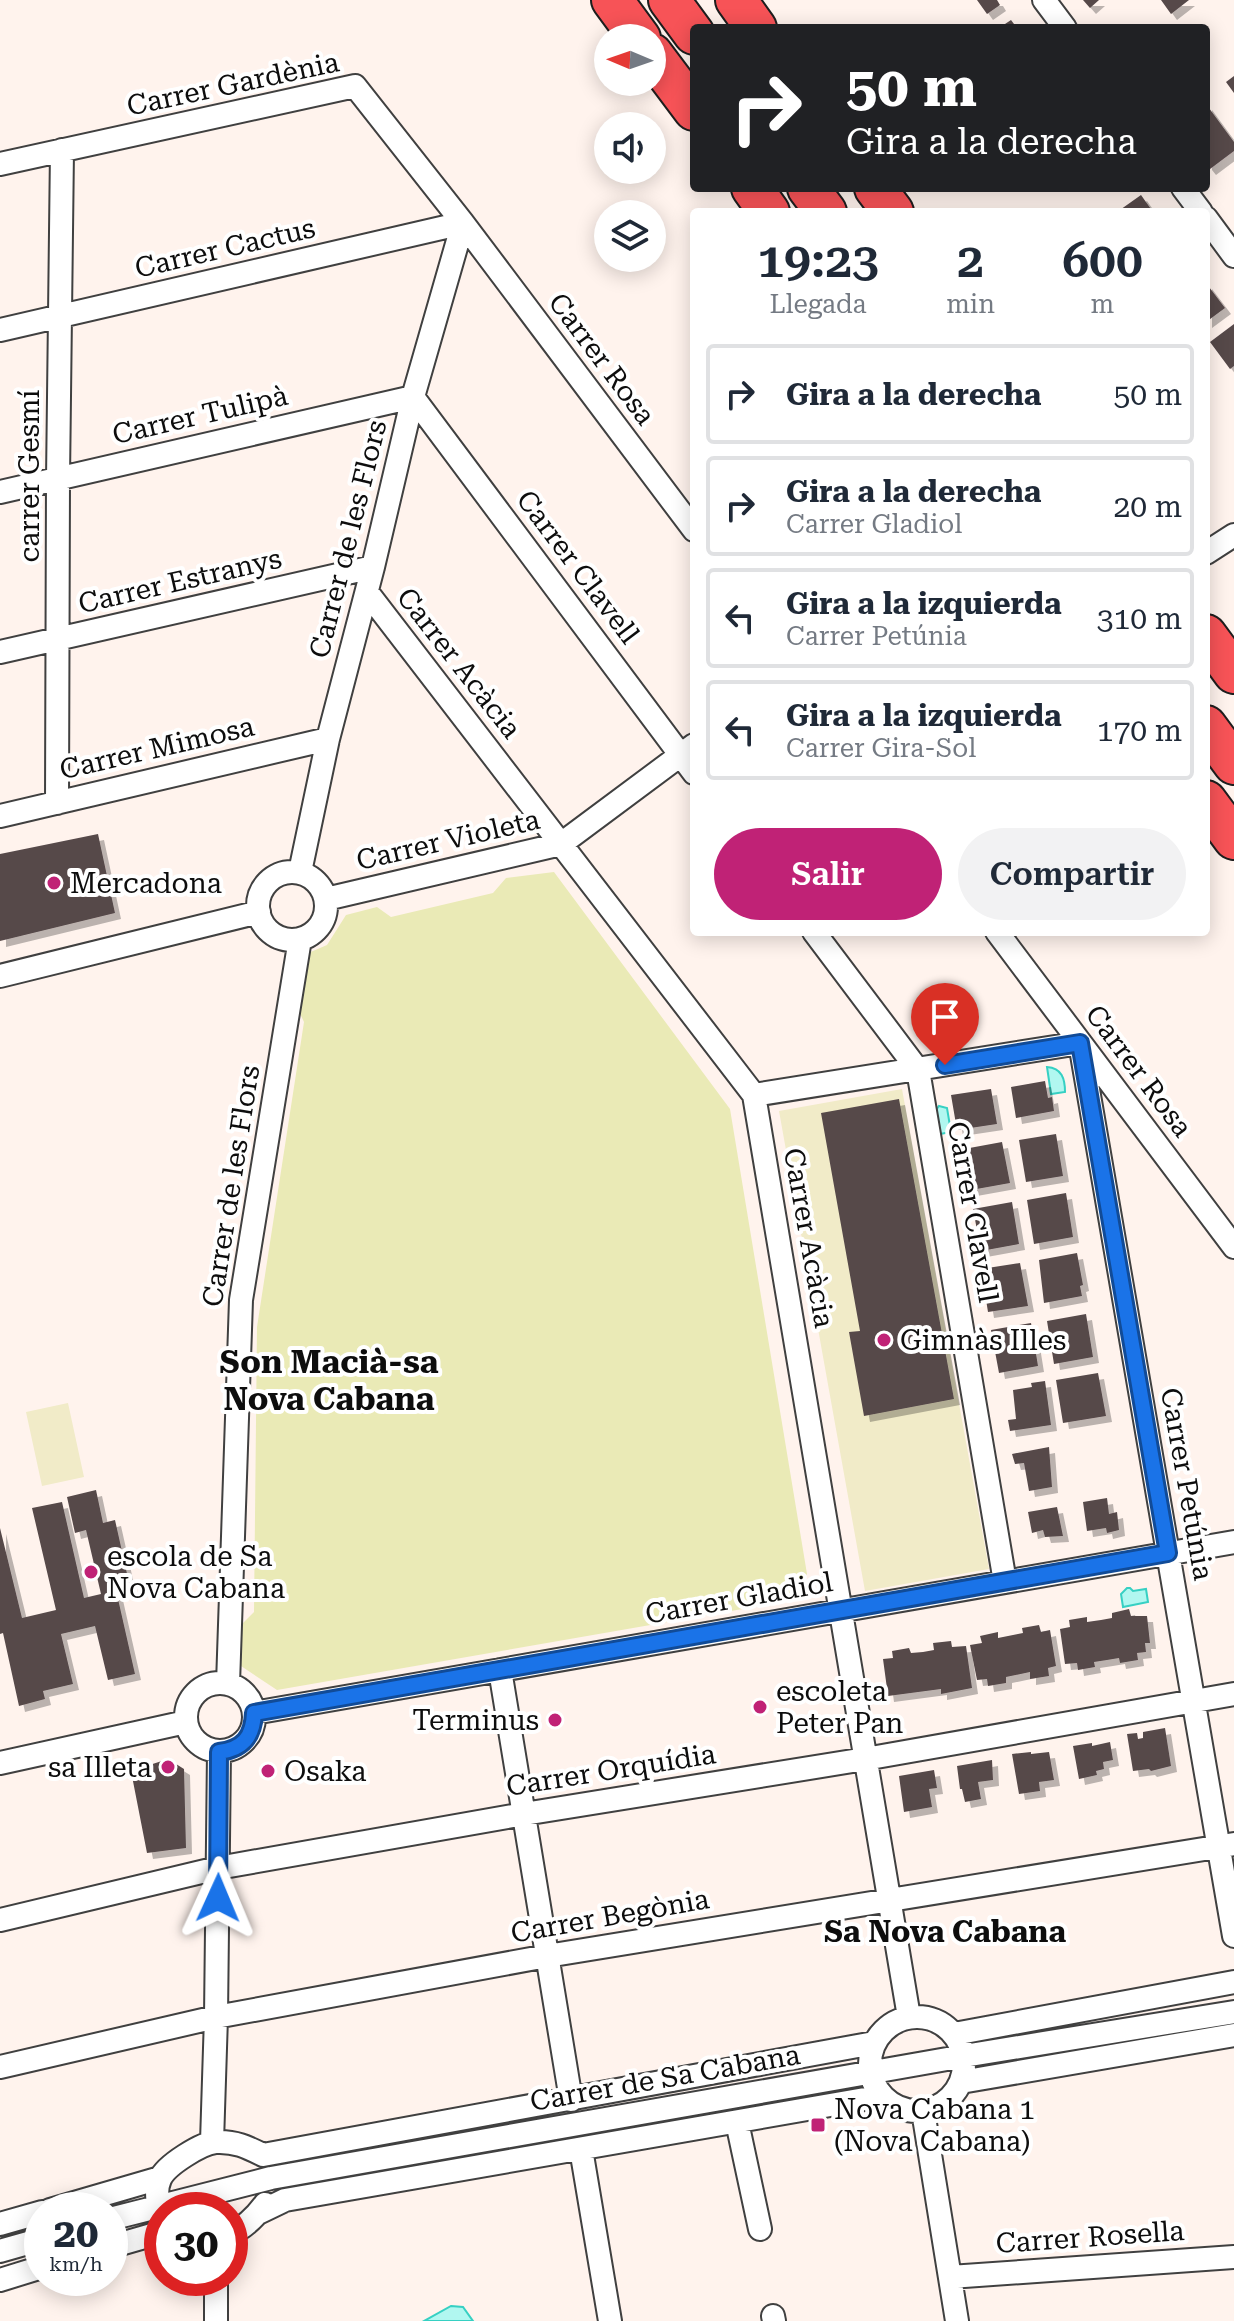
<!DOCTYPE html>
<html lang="es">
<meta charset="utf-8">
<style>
:root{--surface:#fff;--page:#f2f2f3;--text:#1f2937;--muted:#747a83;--line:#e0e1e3;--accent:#c02276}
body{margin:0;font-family:"Roboto Serif",serif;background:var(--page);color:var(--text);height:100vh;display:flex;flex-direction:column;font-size:30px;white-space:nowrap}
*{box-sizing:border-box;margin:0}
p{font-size:26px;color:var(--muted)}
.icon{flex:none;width:44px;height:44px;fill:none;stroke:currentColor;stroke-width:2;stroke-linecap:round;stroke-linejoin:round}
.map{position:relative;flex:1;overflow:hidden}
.details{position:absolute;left:690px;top:208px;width:520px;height:728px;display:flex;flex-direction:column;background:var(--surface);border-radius:8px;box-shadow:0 4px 20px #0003}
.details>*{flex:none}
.guide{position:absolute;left:690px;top:24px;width:520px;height:168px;border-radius:8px;box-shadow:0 4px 20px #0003;background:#202124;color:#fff;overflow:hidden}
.needle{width:52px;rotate:272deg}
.tools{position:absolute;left:594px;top:24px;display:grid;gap:16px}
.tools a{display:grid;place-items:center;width:72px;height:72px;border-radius:50%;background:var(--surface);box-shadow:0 4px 20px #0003;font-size:40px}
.speed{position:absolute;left:24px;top:2192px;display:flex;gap:16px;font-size:40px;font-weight:700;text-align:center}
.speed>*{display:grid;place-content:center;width:104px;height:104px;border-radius:50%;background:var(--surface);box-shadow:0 4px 20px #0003;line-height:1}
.speed small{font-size:20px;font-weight:400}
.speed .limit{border:12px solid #d22;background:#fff;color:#111}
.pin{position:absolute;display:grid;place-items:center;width:68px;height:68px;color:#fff;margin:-82px -34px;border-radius:50% 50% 50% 0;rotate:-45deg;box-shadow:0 0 8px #0007}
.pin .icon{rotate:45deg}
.me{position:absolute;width:88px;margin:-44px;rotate:1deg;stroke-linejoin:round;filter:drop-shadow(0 0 6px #0008)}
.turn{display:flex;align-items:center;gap:28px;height:168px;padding:0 24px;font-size:36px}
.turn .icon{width:104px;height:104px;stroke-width:2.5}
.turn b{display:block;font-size:56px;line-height:68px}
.eta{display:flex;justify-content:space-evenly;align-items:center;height:136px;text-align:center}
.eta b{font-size:48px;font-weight:600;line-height:56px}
.primary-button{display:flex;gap:16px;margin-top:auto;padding:16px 24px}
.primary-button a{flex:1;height:92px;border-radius:48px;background:var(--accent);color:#fff;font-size:32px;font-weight:600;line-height:92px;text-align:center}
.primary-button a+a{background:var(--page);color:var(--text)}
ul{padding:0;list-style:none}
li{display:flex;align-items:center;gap:24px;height:100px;margin:0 16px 12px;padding:0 8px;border:4px solid var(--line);border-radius:8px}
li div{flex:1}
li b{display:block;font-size:30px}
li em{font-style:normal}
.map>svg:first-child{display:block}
</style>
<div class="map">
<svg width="1234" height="2321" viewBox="0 0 1234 2321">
<defs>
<filter id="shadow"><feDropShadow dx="6" dy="6" stdDeviation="0" flood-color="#0004"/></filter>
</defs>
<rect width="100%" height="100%" fill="#fff3ed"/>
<path fill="#eaeab6" d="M554,872L730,1109L807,1574L789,1601L277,1690L241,1666V1625L254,1612L257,1327L304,1022L295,1003L306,954L327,945L346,915L377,907L391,917L493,893L506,878Z"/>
<path fill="#f1ebc8" d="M902,1089L989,1569L865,1591L779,1111Z
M68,1403L84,1477L42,1486L26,1412Z"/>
<path fill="#b1f7f0" stroke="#36d0c3" stroke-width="2" d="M1047,1067C1062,1068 1065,1079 1065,1092L1051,1094Z
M939,1106L947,1108L951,1132L940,1134L936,1110Z
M1127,1588H1130L1133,1591L1146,1589L1148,1602L1123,1607L1121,1594Z
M451,2306L463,2307L473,2321H424Z"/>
<path fill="#56494a" filter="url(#shadow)" d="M977,0H997L1000,5L987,14Z
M1083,0H1099L1090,8Z
M1161,0H1189L1171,14Z
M1011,20L1017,28H999Z
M1234,76V93L1226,82Z
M1206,104L1234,142V151L1210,169L1206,164Z
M1141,195L1153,212H1117Z
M1206,283L1225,308L1206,322Z
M1234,324V366L1230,369L1210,342Z
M98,834L115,913L0,941V854Z
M1045,1081L1048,1098L1052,1097L1054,1111L1016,1118L1011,1087Z
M991,1089L997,1124L957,1130L951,1095Z
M899,1099L954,1399L864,1416L849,1332L860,1331L821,1113Z
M1056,1134L1063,1176L1026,1182L1019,1140Z
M1002,1142L1010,1183L971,1190L964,1149Z
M1066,1193L1073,1237L1034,1244L1027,1200Z
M1012,1202L1019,1244L981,1251L973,1209Z
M1077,1253L1083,1285L1080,1286L1082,1296L1044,1303L1039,1260Z
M1020,1263L1028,1306L988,1312L981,1269Z
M1086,1314L1093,1357L1054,1364L1047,1321Z
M1031,1323L1038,1366L999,1373L991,1330Z
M1098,1373L1106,1416L1063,1423L1056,1380Z
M1045,1381L1051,1425L1010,1431L1008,1420L1016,1419L1013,1390L1032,1387L1031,1383Z
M1049,1447L1052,1487L1029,1491L1024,1463L1015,1464L1012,1454Z
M96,1490L103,1523L115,1520L130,1587L116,1590L135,1674L108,1680L95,1626L61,1634L73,1684L43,1691L45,1699L19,1706L3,1633L0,1634V1528L22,1618L56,1610L32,1508L62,1502L84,1598L101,1594L86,1530L75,1533L67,1497Z
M1107,1498L1109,1514L1117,1512L1119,1530L1107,1533L1106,1528L1087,1531L1083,1502Z
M1057,1507L1063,1536L1045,1537L1043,1530L1032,1533L1028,1512Z
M1129,1609L1131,1616H1147L1150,1643H1145L1146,1652L1137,1653L1138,1660L1120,1663L1119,1658L1107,1660L1094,1662L1095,1667L1078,1670L1077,1663L1065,1664L1060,1629L1070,1627L1069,1620L1087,1617V1622L1101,1620L1112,1618V1613Z
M1039,1625L1041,1632L1050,1630L1056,1666L1048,1668L1049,1676L1030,1679V1672L1006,1677V1683L988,1686L987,1679L977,1680L970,1645L982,1643L980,1636L998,1632V1638L1023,1633L1022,1628Z
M951,1641L952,1647L966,1646L972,1688L941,1694V1689L888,1696L883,1659L893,1658L892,1651L909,1648L911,1653L923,1652L934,1650L933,1643Z
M1165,1728L1171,1766L1151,1771L1149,1769L1133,1771L1127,1734L1137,1733L1138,1739L1143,1738V1732Z
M1110,1742L1113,1760L1103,1762L1104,1769L1096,1771L1097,1775L1079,1779L1073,1746L1092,1743V1746Z
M1031,1752V1754L1049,1752L1054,1780L1039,1782L1040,1791L1019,1794L1012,1754Z
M168,1759L184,1769L186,1848L147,1853L131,1771Z
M992,1760L993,1780L978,1782L981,1799L965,1802L962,1789H960L957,1766Z
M934,1770L937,1788L929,1789L932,1807L904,1812L899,1776Z"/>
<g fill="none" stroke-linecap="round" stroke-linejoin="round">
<defs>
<path id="street" d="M1044,0L1065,28
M0,164L355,86L463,223L694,530
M1183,188L1201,212
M1206,218L1234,256
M0,330L463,223
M0,492L413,397L694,773
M1206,553L1234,535
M367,592L754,1095L909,2017
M0,652L373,567
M57,803L58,479L62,150
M0,816L328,739
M300,872L328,739L373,567L413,397L463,223
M258 906a34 34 0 1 1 68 0a34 34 0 1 1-68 0Z
M326,899L561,844L694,745
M814,932L918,1070L1005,1582
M997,932L1234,1247
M0,976L259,912
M1080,1043L1234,1936
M754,1095L1080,1043
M500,1670L571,2100
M186 1717a34 34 0 1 1 68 0a34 34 0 1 1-68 0Z
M228,1684L241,1300L300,939
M254,1713L1234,1542
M0,1763L186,1722
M0,1920L218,1868L524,1814L865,1759L1234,1694
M870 2064a47 47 0 1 1 94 0a47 47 0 1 1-94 0Z
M954,2034L1234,1982
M0,2067L216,2017L547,1956L1234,1844
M961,2082L1234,2035
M923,2111L957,2321
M737,2122L760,2229
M212,2142L216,2017L219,1752
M581,2149L610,2321
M50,2210L160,2178
M258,2213L285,2200L882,2096
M162,2216C157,2206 155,2190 160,2179C166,2165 202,2143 216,2142C235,2141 247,2147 263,2155L874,2043
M110,2219L271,2178L964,2056L1234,2012
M0,2224L42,2212
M230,2234C244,2228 256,2216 265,2204
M110,2247L162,2232
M0,2251L42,2239
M950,2277L1234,2257
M216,2278V2321
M0,2280L42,2267
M773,2316L774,2321"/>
<path id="highway" d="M612,0L640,38
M669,0L694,34
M736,0L756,28
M652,54L694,110
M752,188L769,212
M808,188L826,212
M875,188L893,212
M1206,635L1234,673
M1206,726L1234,764
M1206,801L1234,839"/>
</defs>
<use href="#street" stroke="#404040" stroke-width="26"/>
<use href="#highway" stroke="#1e1e1e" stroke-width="44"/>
<use href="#street" stroke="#fff" stroke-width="22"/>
<use href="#highway" stroke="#f75357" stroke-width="40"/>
</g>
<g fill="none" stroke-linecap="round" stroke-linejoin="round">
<defs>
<path id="route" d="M218,1898L219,1752C243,1749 253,1737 254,1713L1168,1553L1080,1043L945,1065"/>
</defs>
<use href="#route" stroke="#114b97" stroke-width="20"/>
<use href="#route" stroke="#1a73e8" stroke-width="14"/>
</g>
<g fill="#c02276" stroke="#fff" stroke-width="3">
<circle cx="54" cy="883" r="8"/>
<circle cx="884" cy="1340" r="8"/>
<circle cx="91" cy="1572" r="8"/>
<circle cx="760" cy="1707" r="8"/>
<circle cx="555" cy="1720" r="8"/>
<circle cx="168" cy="1767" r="8"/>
<circle cx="268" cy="1771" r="8"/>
<rect x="810" y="2117" width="16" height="16" rx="4"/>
</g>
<g text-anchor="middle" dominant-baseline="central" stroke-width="8" stroke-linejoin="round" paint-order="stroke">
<g font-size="28" fill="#0d0d0d" stroke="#fff">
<text transform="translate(233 84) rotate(-12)">Carrer Gardènia</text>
<text transform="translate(225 248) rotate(-13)">Carrer Cactus</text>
<text transform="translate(602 359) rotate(53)">Carrer Rosa</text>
<text transform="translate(200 415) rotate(-13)">Carrer Tulipà</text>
<text transform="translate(29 476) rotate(-90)">carrer Gesmí</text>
<text transform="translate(348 539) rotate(-76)">Carrer de les Flors</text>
<text transform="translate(578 567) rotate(53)">Carrer Clavell</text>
<text transform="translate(180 581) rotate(-13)">Carrer Estranys</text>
<text transform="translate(459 663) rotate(52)">Carrer Acàcia</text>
<text transform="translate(157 748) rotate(-13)">Carrer Mimosa</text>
<text transform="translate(448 840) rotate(-13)">Carrer Violeta</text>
<text transform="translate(1139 1071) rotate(53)">Carrer Rosa</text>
<text transform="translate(231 1186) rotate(-81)">Carrer de les Flors</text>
<text transform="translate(973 1212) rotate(80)">Carrer Clavell</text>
<text transform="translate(809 1238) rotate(80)">Carrer Acàcia</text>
<text transform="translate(1187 1484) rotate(80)">Carrer Petúnia</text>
<text transform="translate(739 1598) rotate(-10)">Carrer Gladiol</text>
<text transform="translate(611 1770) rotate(-9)">Carrer Orquídia</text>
<text transform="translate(610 1916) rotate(-10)">Carrer Begònia</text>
<text transform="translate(665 2078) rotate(-10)">Carrer de Sa Cabana</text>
<text transform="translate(1090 2237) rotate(-4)">Carrer Rosella</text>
</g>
<g font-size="28" fill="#0d0d0d" stroke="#fff" text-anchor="start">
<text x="70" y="883">Mercadona</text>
<text x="900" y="1340">Gimnàs Illes</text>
<text x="107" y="1556">escola de Sa<tspan x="107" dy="32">Nova Cabana</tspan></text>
<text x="776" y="1691">escoleta<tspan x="776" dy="32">Peter Pan</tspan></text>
<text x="539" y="1720" text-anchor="end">Terminus</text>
<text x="152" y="1767" text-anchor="end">sa Illeta</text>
<text x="284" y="1771">Osaka</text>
<text x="834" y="2109">Nova Cabana 1<tspan x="834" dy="32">(Nova Cabana)</tspan></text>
</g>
<g font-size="30" font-weight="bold" fill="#0d0d0d" stroke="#fff">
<text x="945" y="1931">Sa Nova Cabana</text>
</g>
<g font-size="32" font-weight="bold" fill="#0d0d0d" stroke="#fff">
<text x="329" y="1362">Son Macià-sa<tspan x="329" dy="37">Nova Cabana</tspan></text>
</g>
</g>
</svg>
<div class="tools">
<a><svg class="needle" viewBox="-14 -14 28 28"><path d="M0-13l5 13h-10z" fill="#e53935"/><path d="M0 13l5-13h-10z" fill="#747a83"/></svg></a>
<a><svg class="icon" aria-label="sound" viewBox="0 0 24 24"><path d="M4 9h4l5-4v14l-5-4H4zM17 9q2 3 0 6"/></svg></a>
<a><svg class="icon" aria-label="layers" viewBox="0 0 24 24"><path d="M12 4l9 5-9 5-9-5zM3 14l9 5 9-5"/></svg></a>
</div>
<div class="speed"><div>20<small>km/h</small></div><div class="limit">30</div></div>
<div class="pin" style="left:945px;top:1065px;background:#d93025"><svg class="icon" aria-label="arrive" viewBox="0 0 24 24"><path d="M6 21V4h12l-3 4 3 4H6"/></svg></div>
<svg class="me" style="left:218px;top:1898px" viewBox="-20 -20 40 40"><path d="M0-17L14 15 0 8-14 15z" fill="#1a73e8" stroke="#fff" stroke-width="4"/></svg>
<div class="guide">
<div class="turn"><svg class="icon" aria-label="right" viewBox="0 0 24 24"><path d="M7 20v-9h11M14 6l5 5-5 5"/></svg><div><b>50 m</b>Gira a la derecha</div></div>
</div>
<section class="details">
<div class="eta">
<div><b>19:23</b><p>Llegada</p></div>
<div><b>2</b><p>min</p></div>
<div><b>600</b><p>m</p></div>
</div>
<ul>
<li><svg class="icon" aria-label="right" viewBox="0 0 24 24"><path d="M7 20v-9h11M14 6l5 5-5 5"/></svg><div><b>Gira a la derecha</b></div><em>50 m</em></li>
<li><svg class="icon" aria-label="right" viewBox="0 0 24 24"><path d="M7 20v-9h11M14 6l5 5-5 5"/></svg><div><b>Gira a la derecha</b><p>Carrer Gladiol</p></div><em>20 m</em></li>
<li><svg class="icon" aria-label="left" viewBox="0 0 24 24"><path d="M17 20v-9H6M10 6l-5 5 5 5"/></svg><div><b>Gira a la izquierda</b><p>Carrer Petúnia</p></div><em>310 m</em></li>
<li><svg class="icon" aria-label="left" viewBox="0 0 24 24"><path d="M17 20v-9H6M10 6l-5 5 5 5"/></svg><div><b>Gira a la izquierda</b><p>Carrer Gira-Sol</p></div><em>170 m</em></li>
</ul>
<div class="primary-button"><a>Salir</a><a>Compartir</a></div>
</section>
</div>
